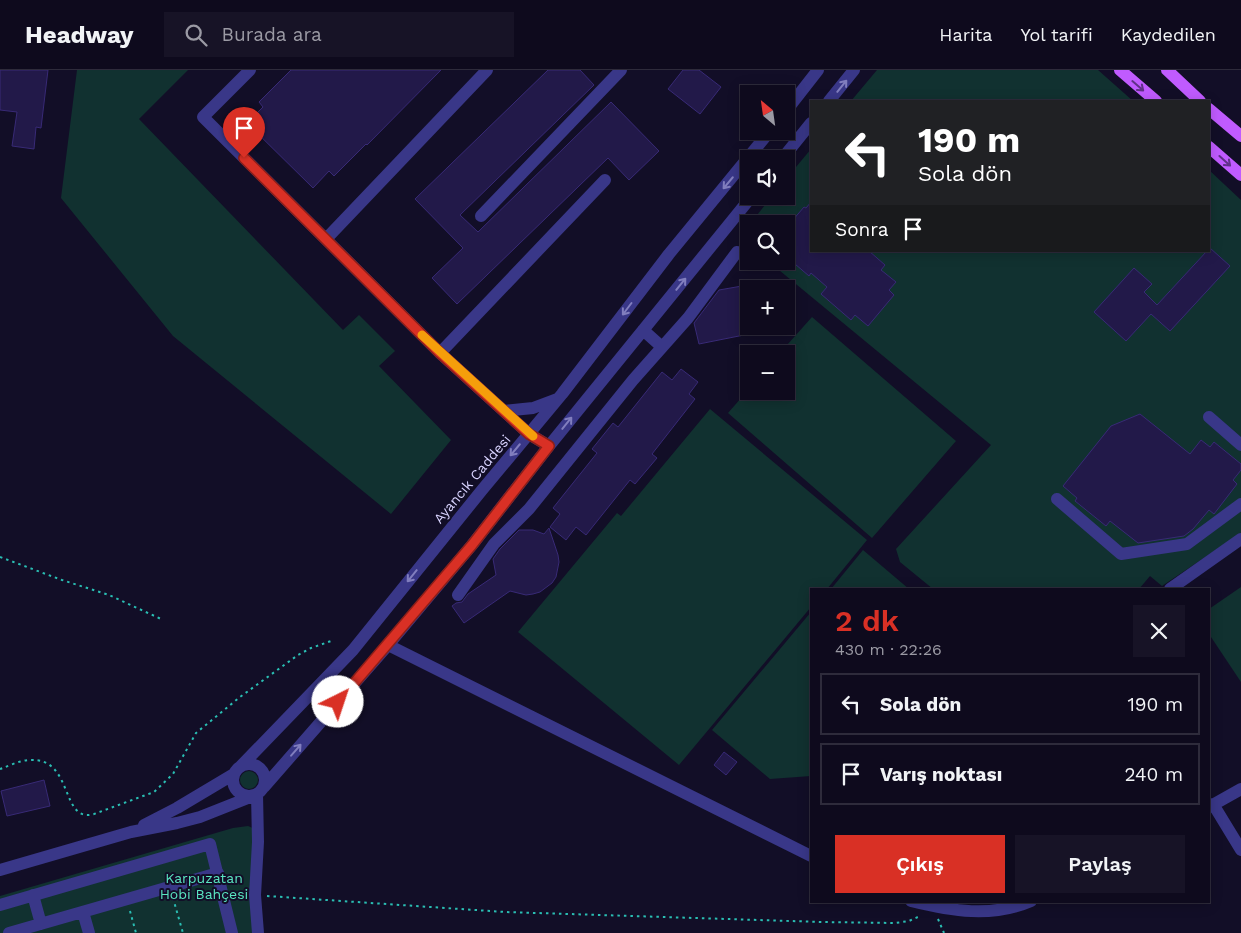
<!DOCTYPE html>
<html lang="tr">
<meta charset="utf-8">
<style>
:root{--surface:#0e0a1d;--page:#171326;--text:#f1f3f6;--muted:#9b9aa4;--line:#2e2b3b;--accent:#d93025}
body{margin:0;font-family:"Work Sans",sans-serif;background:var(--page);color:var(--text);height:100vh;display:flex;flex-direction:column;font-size:19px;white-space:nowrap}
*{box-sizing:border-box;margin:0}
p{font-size:16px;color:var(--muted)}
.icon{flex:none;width:28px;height:28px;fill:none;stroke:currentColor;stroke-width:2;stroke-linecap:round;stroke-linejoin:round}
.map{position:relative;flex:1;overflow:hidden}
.panel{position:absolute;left:810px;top:518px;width:400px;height:315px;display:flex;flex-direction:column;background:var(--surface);border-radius:0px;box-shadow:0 2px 12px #0003,0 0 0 1px var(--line)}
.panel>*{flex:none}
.guide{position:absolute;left:810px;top:30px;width:400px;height:152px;border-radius:0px;box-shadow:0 2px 12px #0003,0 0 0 1px var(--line);background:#202124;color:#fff;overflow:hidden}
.needle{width:32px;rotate:331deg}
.controls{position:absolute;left:740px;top:15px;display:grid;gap:10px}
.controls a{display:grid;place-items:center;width:55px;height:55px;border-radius:0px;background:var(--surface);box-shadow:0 2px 12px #0003,0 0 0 1px var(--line);font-size:25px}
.pin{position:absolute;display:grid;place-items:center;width:42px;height:42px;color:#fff;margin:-51px -21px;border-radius:50% 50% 50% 0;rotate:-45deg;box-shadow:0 0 5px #0007}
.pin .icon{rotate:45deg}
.me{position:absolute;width:55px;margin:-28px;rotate:41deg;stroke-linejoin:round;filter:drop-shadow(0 0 4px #0008)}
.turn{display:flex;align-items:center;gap:18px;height:105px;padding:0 25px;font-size:22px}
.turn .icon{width:65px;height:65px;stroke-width:2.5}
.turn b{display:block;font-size:35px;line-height:42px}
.then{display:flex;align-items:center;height:48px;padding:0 25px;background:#0003;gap:10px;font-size:19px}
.round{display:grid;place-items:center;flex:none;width:52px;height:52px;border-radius:0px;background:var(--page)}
.overview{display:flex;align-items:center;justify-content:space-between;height:85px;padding:0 25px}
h1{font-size:30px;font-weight:600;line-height:38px;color:var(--accent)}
.button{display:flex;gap:10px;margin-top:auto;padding:10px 25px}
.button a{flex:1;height:58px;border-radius:0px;background:var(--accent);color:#fff;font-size:20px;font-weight:600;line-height:58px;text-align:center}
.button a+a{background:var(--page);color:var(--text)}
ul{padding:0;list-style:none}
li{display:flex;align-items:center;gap:15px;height:62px;margin:0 10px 8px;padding:0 15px;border:2px solid var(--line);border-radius:0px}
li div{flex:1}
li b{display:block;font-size:19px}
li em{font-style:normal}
header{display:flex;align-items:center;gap:30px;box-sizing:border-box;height:70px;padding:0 25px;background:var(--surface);border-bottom:1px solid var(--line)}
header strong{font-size:24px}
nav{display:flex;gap:28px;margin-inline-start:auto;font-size:18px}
.search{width:350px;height:45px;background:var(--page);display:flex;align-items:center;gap:12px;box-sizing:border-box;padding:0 18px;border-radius:0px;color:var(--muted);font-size:19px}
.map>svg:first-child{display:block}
</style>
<header>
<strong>Headway</strong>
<div class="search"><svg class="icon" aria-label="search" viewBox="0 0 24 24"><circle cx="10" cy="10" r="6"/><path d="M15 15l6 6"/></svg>Burada ara</div>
<nav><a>Harita</a><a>Yol tarifi</a><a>Kaydedilen</a></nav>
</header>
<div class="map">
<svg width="1241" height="863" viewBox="0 0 1241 863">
<rect width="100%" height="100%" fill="#120e27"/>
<path fill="#113130" d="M77,0H188L139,49L343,260L359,245L395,281L379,296L451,370L391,444L173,266L61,128Z
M877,0H1098L1133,31H851Z
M811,79V181H1209V100L1241,130V463L1162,516L1150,506L1139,519H933L900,492L896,479L991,375L768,191H786V154H750L772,126H786V109Z
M749,155V175L739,167Z
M812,247L956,371L872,468L728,343L749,319V321H786V284H779Z
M710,339L867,470L827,519H811V537L679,695L518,562L617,443L621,446Z
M863,480L909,519H831Z
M1241,517V612L1209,564V539Z
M811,542V706L770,709L712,660Z
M240 710a9 9 0 1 1 18 0a9 9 0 1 1-18 0Z
M248,756L255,759L259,863H0V826L233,758Z"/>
<path fill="#221949" stroke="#382a76" d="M0,0H48L41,58L36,57L34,79L12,76L17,42L0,40Z
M291,0H441L367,75L366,74L334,106L329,101L313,118L247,53L263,37L259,32Z
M548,0H580L594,15L460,145L478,162L611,32L659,81L629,110L608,88L457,234L432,208L463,178L415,129Z
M683,0H699L721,17L700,44L668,19Z
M811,132V181H869L885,195L881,200L896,212L889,220L894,225L868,256L855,245L851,250L821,224L827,217L811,203L809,206L788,188L794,181L793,166L786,158L804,137L806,138Z
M1210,178L1230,196L1170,261L1151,244L1126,271L1094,242L1134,198L1152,214L1144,222L1157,235L1207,181H1209Z
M742,216L744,228L749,227V264L699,274L694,253L719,220Z
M681,299L698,312L689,324L695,329L652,384L657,388L635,414L630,410L586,465L576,457L566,470L550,457L560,444L553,438L597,383L592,379L613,353L618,357L662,302L672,310Z
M1140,344L1190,384L1201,370L1210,377L1214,372L1241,394V400L1233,410L1237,414L1214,444L1209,440L1193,459L1184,466L1138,473L1110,451L1106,456L1075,431L1077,428L1063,416L1111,356Z
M549,458L558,485L559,492L556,507L552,513L540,522L533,524L526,525L510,521L464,553L452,536L456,533L462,532L468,524L496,505L493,489L500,479L519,460H533L544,464Z
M724,682L737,692L726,705L714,695Z
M44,710L50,736L7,746L1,721Z"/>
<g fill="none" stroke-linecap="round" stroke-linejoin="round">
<path stroke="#2abeb3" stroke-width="2" stroke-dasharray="2.5 4" stroke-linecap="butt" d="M0,487L62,510L109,525L161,549
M0,699C9,696 20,690 30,690C74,687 60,754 94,744L154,722L173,704L196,663L240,627L298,585L311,578L334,570
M267,826L505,842L822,852L895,853L909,851L920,846
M173,828L183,863
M130,841L136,863
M938,849L944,863"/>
<path stroke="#393788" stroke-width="12" d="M250,0L203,47L440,283L529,364L549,376
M829,31L854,0
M786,41L818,0
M782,89L811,53
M481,146L621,0
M326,169L487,0
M643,260L662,277
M440,283L605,110
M504,341L533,338L557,329
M1209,347L1241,375
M1057,429L1121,484L1187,474L1241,434
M1170,519L1241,469
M458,525L494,474L529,439L633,310L688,248L737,182
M388,575L811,786
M233 710a16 16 0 1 1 32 0a16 16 0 1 1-32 0Z
M241,696L353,580L482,420L562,324L669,184L770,61
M264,717L388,575L472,475L549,376L752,126
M257,724L258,772L255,825L258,863
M1213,734L1241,780
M1209,737L1241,719
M144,755L177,738L234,704
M0,800L131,762L177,753L200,747L253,726
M33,825L41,854
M911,831C951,841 992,848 1031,831
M0,835L210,774L232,863
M83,842L89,863
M9,863L218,803"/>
<path stroke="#c05bff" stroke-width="12" d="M1120,0L1156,31
M1167,0L1200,31
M1209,39L1241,66
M1209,77L1241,105"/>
</g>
<defs><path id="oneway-shaft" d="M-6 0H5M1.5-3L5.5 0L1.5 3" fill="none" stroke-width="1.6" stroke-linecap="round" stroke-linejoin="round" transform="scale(1.25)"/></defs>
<g stroke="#817ebe">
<use href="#oneway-shaft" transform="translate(842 16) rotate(-51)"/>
<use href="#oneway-shaft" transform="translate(728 113) rotate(130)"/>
<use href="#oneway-shaft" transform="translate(681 214) rotate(-51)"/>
<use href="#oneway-shaft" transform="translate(627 239) rotate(127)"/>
<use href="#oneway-shaft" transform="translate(567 353) rotate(-51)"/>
<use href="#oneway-shaft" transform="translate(515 380) rotate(130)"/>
<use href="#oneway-shaft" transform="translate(412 506) rotate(129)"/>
<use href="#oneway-shaft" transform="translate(296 680) rotate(-49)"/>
</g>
<g stroke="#603188">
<use href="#oneway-shaft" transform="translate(1138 16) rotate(41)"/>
<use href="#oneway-shaft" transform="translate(1225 91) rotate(42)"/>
</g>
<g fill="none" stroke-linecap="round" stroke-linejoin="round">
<defs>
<path id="route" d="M244,88L440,283L529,364L549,376L472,475L338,632"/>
</defs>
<use href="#route" stroke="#8d1f18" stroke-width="12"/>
<use href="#route" stroke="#d93025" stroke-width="9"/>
<path stroke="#f59e0b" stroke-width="9" d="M422,265L533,366"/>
</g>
<g text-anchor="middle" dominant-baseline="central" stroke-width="4" stroke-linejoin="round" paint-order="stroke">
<g font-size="14" fill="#d9d4ff" stroke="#120e27">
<text transform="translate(472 409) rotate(-50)">Ayancık Caddesi</text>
</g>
<g font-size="14" fill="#5ae5c1" stroke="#120e27">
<text x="204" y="808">Karpuzatan<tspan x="204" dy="16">Hobi Bahçesi</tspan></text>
</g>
</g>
</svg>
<div class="controls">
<a><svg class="needle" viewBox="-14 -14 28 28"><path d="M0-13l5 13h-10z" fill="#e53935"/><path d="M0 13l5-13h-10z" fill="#9b9aa4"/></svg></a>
<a><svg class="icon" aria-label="sound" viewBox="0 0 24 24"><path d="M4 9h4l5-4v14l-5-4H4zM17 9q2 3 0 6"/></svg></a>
<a><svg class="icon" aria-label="search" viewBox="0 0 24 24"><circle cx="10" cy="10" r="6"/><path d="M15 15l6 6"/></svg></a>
<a>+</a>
<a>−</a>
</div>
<div class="pin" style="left:244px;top:88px;background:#d93025"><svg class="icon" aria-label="arrive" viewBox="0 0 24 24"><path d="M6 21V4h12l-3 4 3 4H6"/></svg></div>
<svg class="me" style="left:338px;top:632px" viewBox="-20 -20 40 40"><circle r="19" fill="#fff"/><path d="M0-13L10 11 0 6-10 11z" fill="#d93025"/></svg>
<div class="guide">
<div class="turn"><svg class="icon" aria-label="left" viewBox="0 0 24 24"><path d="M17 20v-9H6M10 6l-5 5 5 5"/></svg><div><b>190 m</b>Sola dön</div></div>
<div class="then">Sonra<svg class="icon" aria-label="arrive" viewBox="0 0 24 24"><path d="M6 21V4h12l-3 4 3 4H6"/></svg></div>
</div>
<section class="panel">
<div class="overview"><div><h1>2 dk</h1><p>430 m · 22:26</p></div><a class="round"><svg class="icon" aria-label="close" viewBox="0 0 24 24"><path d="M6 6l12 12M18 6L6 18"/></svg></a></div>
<ul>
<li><svg class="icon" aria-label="left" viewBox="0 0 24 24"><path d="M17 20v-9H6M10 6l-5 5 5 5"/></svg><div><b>Sola dön</b></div><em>190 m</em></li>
<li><svg class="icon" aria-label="arrive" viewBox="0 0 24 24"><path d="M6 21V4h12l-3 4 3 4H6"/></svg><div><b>Varış noktası</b></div><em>240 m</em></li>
</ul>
<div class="button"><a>Çıkış</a><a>Paylaş</a></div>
</section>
</div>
